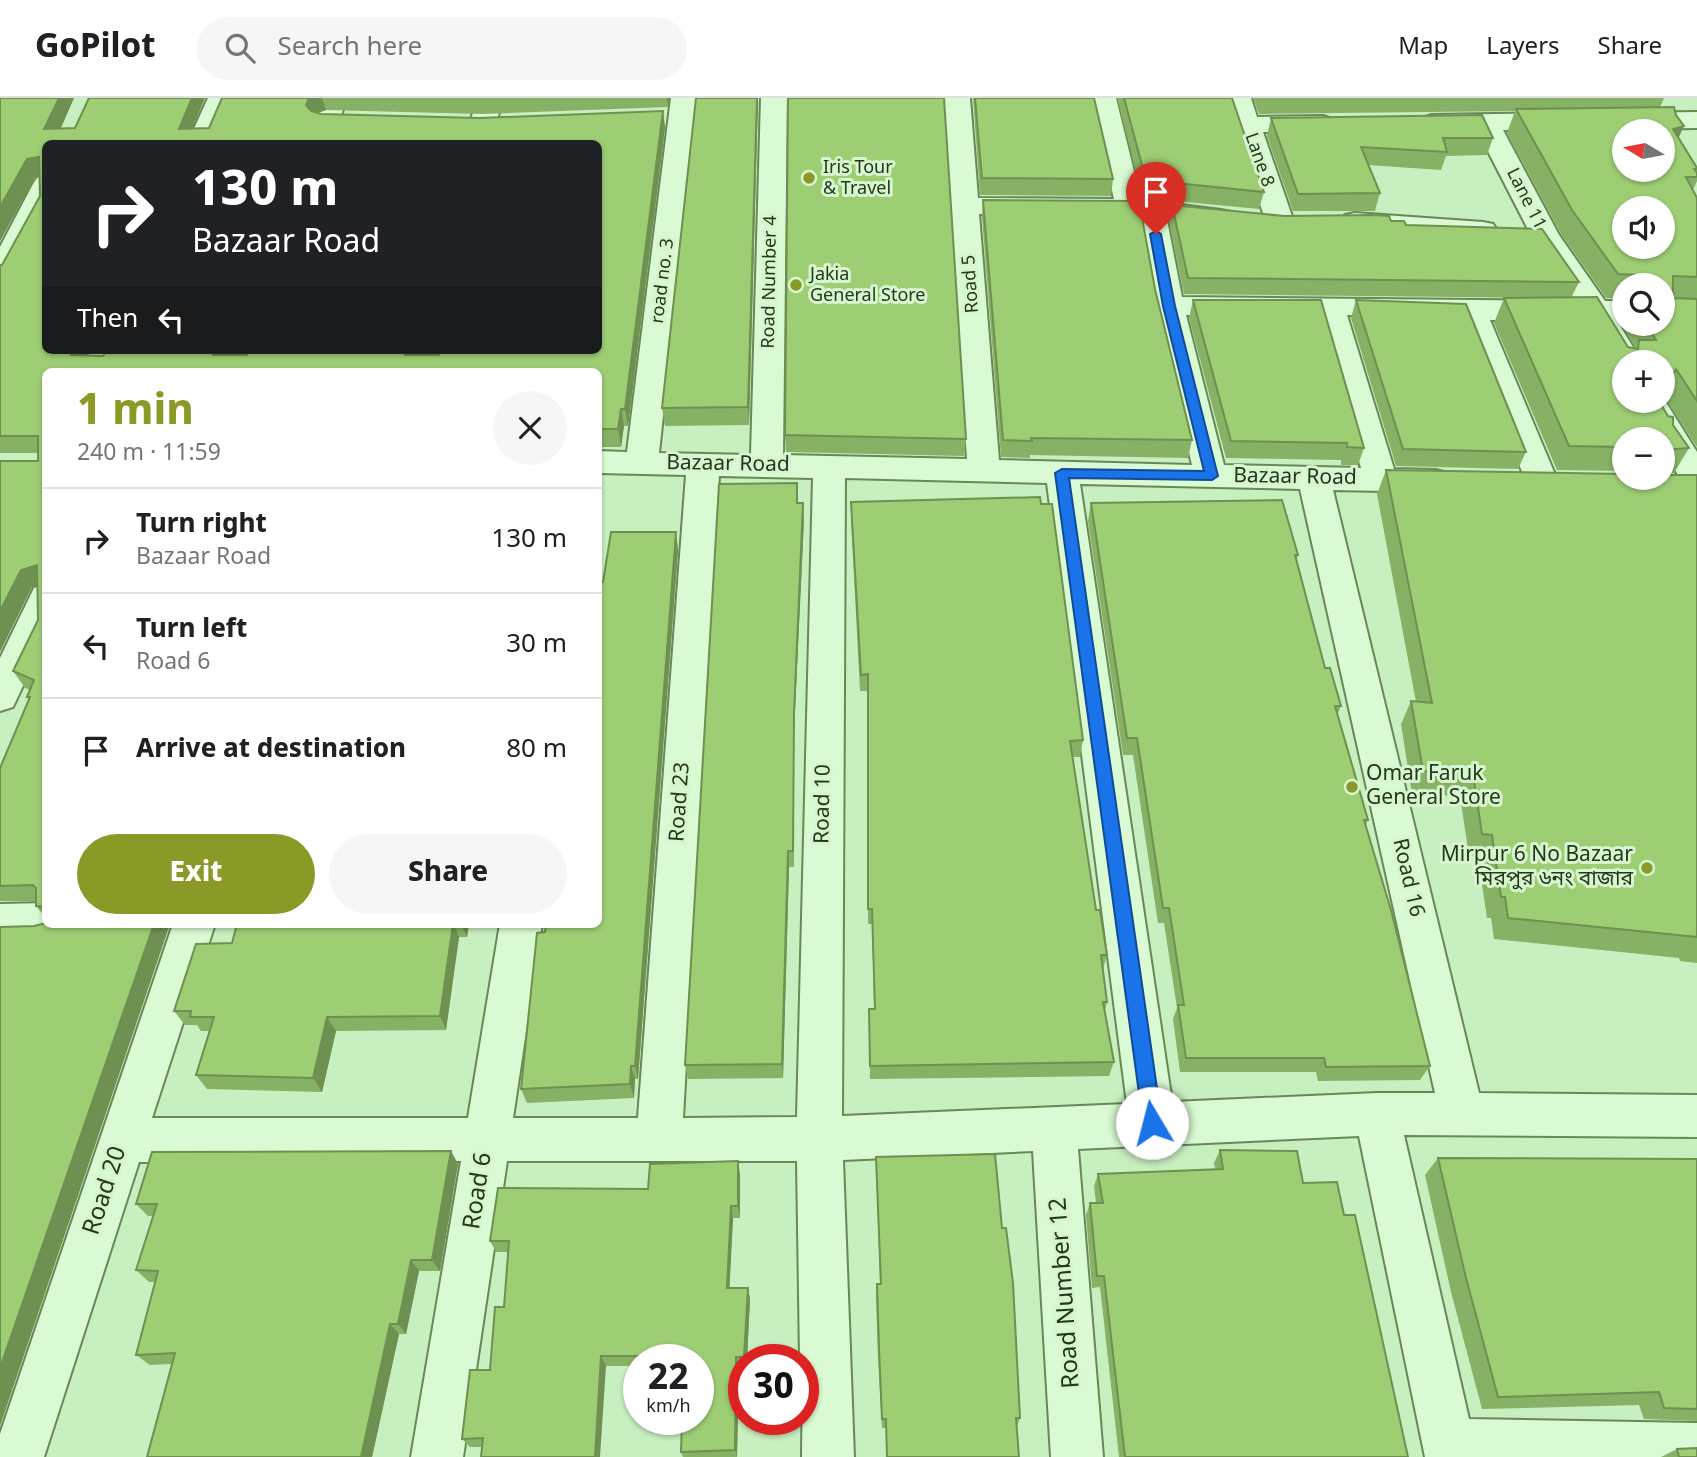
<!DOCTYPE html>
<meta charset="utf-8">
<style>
:root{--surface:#fff;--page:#f6f6f6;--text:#202124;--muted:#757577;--line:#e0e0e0;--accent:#8b9926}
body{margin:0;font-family:Georgia,"Noto Sans Bengali",serif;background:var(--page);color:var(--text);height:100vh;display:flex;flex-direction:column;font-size:26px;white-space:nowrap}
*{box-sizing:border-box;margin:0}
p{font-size:23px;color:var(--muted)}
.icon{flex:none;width:38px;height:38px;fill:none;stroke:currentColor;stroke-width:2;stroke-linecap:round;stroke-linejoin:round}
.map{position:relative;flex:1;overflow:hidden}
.side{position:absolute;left:42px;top:270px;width:560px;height:560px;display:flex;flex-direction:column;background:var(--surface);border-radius:10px;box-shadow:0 2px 5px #0004}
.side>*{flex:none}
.guide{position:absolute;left:42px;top:42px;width:560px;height:214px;border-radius:10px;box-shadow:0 2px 5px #0004;background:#202124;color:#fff;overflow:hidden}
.needle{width:46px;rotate:280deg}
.fabs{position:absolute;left:1612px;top:21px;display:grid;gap:14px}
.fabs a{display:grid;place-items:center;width:63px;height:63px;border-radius:50%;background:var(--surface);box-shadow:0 2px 5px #0004;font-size:35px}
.speed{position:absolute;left:623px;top:1246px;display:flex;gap:14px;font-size:35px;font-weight:700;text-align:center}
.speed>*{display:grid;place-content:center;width:91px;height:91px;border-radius:50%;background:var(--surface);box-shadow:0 2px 5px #0004;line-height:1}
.speed small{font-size:18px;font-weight:400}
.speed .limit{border:10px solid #d22;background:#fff;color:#111}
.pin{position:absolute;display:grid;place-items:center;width:60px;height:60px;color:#fff;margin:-72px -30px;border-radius:50% 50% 50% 0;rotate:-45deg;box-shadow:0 0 7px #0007}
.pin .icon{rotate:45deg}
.me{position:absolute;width:77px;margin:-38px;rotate:352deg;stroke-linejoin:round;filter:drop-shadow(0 0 5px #0008)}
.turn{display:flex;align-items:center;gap:24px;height:147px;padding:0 35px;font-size:32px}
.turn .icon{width:91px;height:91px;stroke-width:2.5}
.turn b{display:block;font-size:49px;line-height:60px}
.then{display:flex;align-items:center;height:66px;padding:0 35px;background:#0003;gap:14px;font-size:26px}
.round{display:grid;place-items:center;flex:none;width:74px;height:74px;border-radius:37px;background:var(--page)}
.summary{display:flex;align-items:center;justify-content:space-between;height:119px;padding:0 35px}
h1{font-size:42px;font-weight:700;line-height:52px;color:var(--accent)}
.button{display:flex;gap:14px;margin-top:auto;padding:14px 35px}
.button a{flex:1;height:80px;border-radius:42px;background:var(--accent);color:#fff;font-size:28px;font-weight:700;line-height:80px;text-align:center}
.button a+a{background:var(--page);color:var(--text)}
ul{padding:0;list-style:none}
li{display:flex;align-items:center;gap:21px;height:105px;padding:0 35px;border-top:2px solid var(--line)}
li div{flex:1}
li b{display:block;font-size:26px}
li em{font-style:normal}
header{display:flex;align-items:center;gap:42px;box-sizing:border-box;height:98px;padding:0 35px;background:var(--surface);border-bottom:2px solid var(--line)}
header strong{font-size:33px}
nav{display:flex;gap:38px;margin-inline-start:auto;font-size:24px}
.search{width:490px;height:63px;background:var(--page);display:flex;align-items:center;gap:18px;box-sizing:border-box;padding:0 24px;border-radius:38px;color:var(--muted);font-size:26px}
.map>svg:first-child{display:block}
</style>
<header>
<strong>GoPilot</strong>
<div class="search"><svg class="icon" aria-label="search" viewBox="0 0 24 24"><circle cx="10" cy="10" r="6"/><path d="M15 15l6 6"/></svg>Search here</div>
<nav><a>Map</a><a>Layers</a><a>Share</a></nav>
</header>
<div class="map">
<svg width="1697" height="1359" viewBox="0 0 1697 1359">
<rect width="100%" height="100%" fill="#c8efc0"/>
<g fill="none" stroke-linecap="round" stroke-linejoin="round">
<defs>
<path id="minor" d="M208,0H234L213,46H187Z
M321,0H347L331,46H305Z
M476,0H502L492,46H466Z
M671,0H697L659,355L751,357L761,0H787L783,357L967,361L944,0H970L978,100L1114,101L1090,0H1116L1141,102L1221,112L1231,114L1235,120L1231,126L1221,128L1167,122L1182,199L1576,203L1531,137L1477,32L1423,30L1419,25L1423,20L1432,17L1564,15L1573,18L1577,23L1573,28L1564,31L1503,32L1559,137L1605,203H1624V221H1616L1642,264H1624V273L1616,271L1587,221L1490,222L1559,386L1555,394L1543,397L1531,394L1527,386L1461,221L1347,217L1394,371L1436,372L1448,375L1452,383L1448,391L1436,394L1333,392L1479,995L1697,997V1039L1404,1037L1469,1321L1697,1325V1359H1425L1359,1038L1078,1051L1103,1359H1051L1033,1053L843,1062L854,1359H802L803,1262H800L797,1063H507L463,1359H411L461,1063L139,1064L44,1359H0V1336L173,826H215L152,1020H468L500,826H542L513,1020H638L686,377L598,375V353L627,354ZM979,116L1138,118L1154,208L1192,367L999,362ZM1186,217H1318L1361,370L1224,367ZM719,378L813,380L797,1019L683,1020ZM845,380L1047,385L1127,1006L842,1018ZM1080,386L1300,391L1435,995H1377L1172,1004Z
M1225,0H1251L1257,19L1323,18L1332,21L1336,26L1332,31L1323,34H1263L1294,124L1290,130L1280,132L1270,130L1266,124Z
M1697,14V30L1628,31L1619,28L1615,23L1619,18L1628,15Z
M46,78V114L14,176L10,182L0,185V149L33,86L37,80Z
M1355,115L1483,124L1493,126L1497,132L1493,138L1483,140L1345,129L1341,123L1345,117Z
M229,252H259L252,273H222Z
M417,252H447L442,273H412Z
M1662,298L1697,354V392L1685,389L1662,350V341H1657L1634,303H1662Z
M46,486V539L13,609L0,613V560L34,490Z
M46,805V826H65L61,836L46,841L0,842V806Z"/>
</defs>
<use href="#minor" stroke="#688857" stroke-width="4"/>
<use href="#minor" fill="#d9fad3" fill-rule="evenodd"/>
</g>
<path fill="#87b164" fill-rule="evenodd" d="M0,0H74L60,30H209L222,0H670L668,9L483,16L326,12L318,15L321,16L480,20L663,13L665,30L628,328H624L621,349H598V273H46V820L36,808V803H0V670L29,602L27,599L30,592L25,590L13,573L38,522L37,487L32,489L38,355H0V167H2L40,98V78L35,79L0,143ZM46,46L598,252L439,257H414L415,252H248L247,257H225L227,252H107L103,258H88L91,252H46Z
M696,0H758L749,327L665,328L662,310Z
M973,0H1094L1113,81L1111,98L980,97Z
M1117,0H1232L1264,94L1259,111L1143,100Z
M1253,0H1664L1660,9L1697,70V83L1693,92L1697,100V349L1662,296V264H1624L1673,327L1689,350L1674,375H1662V341H1624V373L1557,372L1494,225L1504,200H1539L1184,196L1169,124L1172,107L1284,118L1391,123L1579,184L1571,200L1628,249L1635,250L1621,224L1624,217V226H1662V187H1624V201L1606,200L1561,136L1507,35L1515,13L1259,16Z
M1271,20L1493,40L1487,57L1446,58L1441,72L1368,67L1380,95L1375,113H1293L1267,38Z
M983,102L1155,191L1192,342L1188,360L1030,357V360L1001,359L982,119Z
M1193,202L1364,350L1358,367H1341V362L1226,360L1189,220Z
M1356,202L1526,354L1518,371L1396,368L1351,220Z
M785,337L966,341L964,358L786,354Z
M1386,372L1697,377V865L1680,863L1679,860L1494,841L1491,820H1487L1478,759L1469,758L1460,698L1412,696L1401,626L1411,603L1416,604L1377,396Z
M851,404L1083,642L1080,659H1073L1096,812L1107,857L1103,871L1107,904L1105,912L1114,964L1109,978L870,981L869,911H874L872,826H868V593H860L851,421Z
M798,405L804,422L794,632V769H789L783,980L688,981L685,967Z
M1091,405L1298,457L1297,462L1325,570L1341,608L1337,617L1368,722L1366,727L1430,968L1420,982L1318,983L1316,974H1180L1173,921L1177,910L1164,825H1158L1133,657H1123L1088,423Z
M676,434L678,452L638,981H635L634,1000L527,1005L521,991L545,834L598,826L603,484Z
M237,826H469L467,839H459L446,932L336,933L322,994L207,991L196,977L209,933H201L197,927H185L174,913L232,845Z
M1220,1052L1303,1085L1344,1117L1408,1359H1119L1100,1189L1092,1190L1086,1117L1090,1105H1096L1094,1088L1098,1076L1215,1071L1214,1065Z
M876,1059L1020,1320L1017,1328L1019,1359H886V1330H882L878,1260L876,1198L877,1186H880Z
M1438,1060L1697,1061V1323L1644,1321L1639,1307L1482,1311L1451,1194L1425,1077Z
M458,1066L440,1173H419L406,1236H399L372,1359H147L172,1266L150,1267L136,1257L155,1184H149L136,1172L153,1118H148L136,1106Z
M740,1076V1120H733L729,1190H748L750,1201L747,1262H744V1269H739L737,1359H683L681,1354L698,1262H639V1268H606L482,1349H470L462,1341L490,1272L504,1209L508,1154H496L490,1143L648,1091Z
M1677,1351L1697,1359H1661Z"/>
<path fill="#6e9051" d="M59,0H74L54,46L44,31Z
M192,0H205L186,46L179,31Z
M309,0H322L326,12L315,16L311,25L306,7Z
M667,0H670L668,9Z
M757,0H758L749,327L748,309Z
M663,13L665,30L628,328L625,311Z
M1684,28L1673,52V31Z
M39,59L46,76L35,79L0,143V109L27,61Z
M74,252H91L81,273L71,257Z
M214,252H227L220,273L213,257Z
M406,252H415L410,273L405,257Z
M621,311L624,328L621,349L618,331Z
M803,405L804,422L794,632V769V615Z
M676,434L678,452L638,981L635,968Z
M37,467L46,485L32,489L0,554V513L21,472Z
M788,753L789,769L783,980L782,966Z
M154,826H170L0,1328V1270Z
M453,826H454L459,839L446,932L440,918Z
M461,826H469L467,839Z
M327,919L336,933L322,994L313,980Z
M631,968L635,981L634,1000L630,986Z
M451,1053L458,1066L440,1173L432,1162Z
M738,1063L740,1076V1120L738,1108Z
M731,1108L733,1120L729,1201L727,1190Z
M411,1162L419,1173L406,1236L398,1226Z
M748,1190L750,1201L747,1262H745Z
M390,1226L399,1236L372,1359H361Z
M601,1258L606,1268L600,1359H595Z
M736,1259L739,1269L737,1359L735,1352Z"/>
<path fill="#9dce74" stroke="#6e9051" stroke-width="2" fill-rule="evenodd" d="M0,0H59L44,31L75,30L89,0H192L179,31L209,30L222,0H309L306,7L311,13L321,16L480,20L663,13L625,311H621L618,331H598V273H46V809L36,808V790L33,787L0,788V670L30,599H27L34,582L13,573L38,522L37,467L21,472L0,513V363H38V338H0V167H2L40,98L39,59L27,61L0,109ZM46,46H598V252H440L439,257H405L406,252H248L247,257H213L214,252H107L103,258L71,257L74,252H46Z
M696,0H757L748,309L662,310Z
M788,0H944L966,341L785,337Z
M975,0H1094L1113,81L982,80Z
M1124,0H1232L1264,94L1146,82Z
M1674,9L1676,17L1684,28L1673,31L1697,70V71H1694L1697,75V79H1686L1697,100V179L1673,178V200L1697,201V303L1676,271L1673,276L1662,277V264H1624V303H1659L1668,318L1673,319V327L1689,350L1662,352V341H1624V349L1569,348L1504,200L1597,199L1628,249L1638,251L1639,242H1656L1647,226H1662V187H1638V177L1618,176L1572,112L1516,11ZM1624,33H1662V72H1624ZM1624,110H1662V149H1624Z
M1482,17L1493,40H1443L1447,54L1361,49L1380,95L1298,96L1271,20Z
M983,102L1139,103L1155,191L1192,342L1031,340L1032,343L1003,342Z
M1172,107L1284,118L1373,117L1389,118L1391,123H1404L1406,127L1542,131L1579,184L1188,180Z
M1193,202H1321L1364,350L1347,349V345L1231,343Z
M1356,202L1466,206L1526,354L1403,351Z
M1386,372L1624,376V380H1662V377H1697V839L1508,820L1505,799H1501L1492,737L1482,736L1473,676L1423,673L1411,603L1432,605Z
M797,385V405H803L794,615L793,753H788L782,966L685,967L719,386Z
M1040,399L1041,406H1052L1083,642L1070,643L1096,812H1100L1107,857H1101L1107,904H1103L1114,964L870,968L869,911H875L872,811H868V576L861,577L851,404Z
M1282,402L1298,457H1295L1325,570H1330L1341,608H1335L1368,722H1364L1391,812L1430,968L1326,969L1324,960H1186L1178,907H1184L1169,810H1163L1137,640H1127L1091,405Z
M611,434H676L635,968H631L630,986L521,991L537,835L545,834L546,826H598V484H603Z
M46,825V826H154L0,1270V829L34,828Z
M237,826H453L440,918L327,919L313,980L196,977L214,919H190L191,913H174L196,846L232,845Z
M1220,1052L1297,1053L1303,1085L1337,1084L1344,1117H1355L1408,1359H1125L1104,1178H1097L1090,1105H1103L1098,1076L1223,1071Z
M451,1053L432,1162H411L398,1226H390L361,1359H147L175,1255L136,1257L158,1173L136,1172L157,1106H136L152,1054Z
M995,1056L1002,1130H1006L1013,1185L1020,1320H1016L1019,1359H887L886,1321H882L879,1250L877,1186H881L876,1059Z
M1438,1060L1697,1061V1311L1664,1310L1659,1294L1498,1299L1466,1180Z
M738,1063V1108H731L727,1190H748L744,1259H736L735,1352L681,1354L682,1321H698V1262H684V1258H601L595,1359H481L483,1340L462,1341L470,1272H490L495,1209H504L509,1143H490L498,1090L648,1091L650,1066Z
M1697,1350V1359H1679L1677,1351Z"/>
<path fill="#1a73e8" stroke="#114b97" stroke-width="2" d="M1156,133L1161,136L1175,208L1218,378L1212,382L1069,380L1162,1025L1159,1031L1152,1034L1146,1031L1143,1025L1055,375L1062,371L1204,373L1163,208L1150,136Z"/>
<g fill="#8b9926" stroke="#d6f6cf" stroke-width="2.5">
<circle cx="809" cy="80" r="7"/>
<circle cx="796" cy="187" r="7"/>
<circle cx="1352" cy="689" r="7"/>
<circle cx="1647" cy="770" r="7"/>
</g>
<g text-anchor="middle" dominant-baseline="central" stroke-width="6" stroke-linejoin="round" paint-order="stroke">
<g font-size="18" fill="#27371c" stroke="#d6f6cf">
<text transform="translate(1259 62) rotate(71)">Lane 8</text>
<text transform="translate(1526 101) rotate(63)">Lane 11</text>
<text transform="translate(663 183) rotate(-83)">road no. 3</text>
<text transform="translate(770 184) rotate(-89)">Road Number 4</text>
<text transform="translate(971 186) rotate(-94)">Road 5</text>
</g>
<g font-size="18" fill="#27371c" stroke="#d6f6cf" text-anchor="start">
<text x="823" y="70">Iris Tour<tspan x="823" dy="21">&amp; Travel</tspan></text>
<text x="810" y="177">Jakia<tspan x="810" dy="21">General Store</tspan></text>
</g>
<g font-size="21" fill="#27371c" stroke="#d6f6cf">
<text transform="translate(728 367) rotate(1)">Bazaar Road</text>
<text transform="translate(1295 380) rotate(1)">Bazaar Road</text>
<text transform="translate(681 704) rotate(-86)">Road 23</text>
<text transform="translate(824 706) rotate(-89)">Road 10</text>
<text transform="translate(1407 780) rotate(77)">Road 16</text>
</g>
<g font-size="21" fill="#27371c" stroke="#d6f6cf" text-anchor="start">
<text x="1366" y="677">Omar Faruk<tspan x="1366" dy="24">General Store</tspan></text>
<text x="1633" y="758" text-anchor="end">Mirpur 6 No Bazaar<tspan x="1633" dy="24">মিরপুর ৬নং বাজার</tspan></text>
</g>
<g font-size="24" fill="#27371c" stroke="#d6f6cf">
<text transform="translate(106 1093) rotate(-72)">Road 20</text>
<text transform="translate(479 1093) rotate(-81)">Road 6</text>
<text transform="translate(1066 1195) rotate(-94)">Road Number 12</text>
</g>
</g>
</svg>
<div class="fabs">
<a><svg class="needle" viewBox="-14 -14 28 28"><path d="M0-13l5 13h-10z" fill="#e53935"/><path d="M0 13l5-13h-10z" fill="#757577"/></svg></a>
<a><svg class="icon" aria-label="sound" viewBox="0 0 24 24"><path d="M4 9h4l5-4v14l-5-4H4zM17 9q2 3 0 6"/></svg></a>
<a><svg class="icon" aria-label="search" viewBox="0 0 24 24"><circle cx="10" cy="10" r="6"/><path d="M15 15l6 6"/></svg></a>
<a>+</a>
<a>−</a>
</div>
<div class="speed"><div>22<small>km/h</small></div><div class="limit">30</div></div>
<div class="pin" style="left:1156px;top:136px;background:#d93025"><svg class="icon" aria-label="arrive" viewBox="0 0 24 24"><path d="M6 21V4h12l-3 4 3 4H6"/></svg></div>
<svg class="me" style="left:1152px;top:1025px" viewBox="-20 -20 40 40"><circle r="19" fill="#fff"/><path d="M0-13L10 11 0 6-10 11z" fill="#1a73e8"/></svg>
<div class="guide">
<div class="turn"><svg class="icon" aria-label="right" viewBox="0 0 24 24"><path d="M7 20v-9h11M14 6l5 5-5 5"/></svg><div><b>130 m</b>Bazaar Road</div></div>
<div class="then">Then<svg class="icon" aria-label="left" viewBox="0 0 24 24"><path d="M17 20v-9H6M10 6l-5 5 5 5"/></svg></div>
</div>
<section class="side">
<div class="summary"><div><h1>1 min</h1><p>240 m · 11:59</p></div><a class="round"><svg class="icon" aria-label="close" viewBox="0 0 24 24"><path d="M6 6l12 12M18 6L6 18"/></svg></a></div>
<ul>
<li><svg class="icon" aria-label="right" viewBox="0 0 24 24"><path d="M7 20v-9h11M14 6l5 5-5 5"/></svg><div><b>Turn right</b><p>Bazaar Road</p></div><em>130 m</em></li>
<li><svg class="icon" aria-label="left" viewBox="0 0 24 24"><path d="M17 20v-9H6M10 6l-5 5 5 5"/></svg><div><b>Turn left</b><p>Road 6</p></div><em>30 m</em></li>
<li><svg class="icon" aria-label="arrive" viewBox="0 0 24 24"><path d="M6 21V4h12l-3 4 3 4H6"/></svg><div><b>Arrive at destination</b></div><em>80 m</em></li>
</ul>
<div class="button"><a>Exit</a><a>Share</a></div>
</section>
</div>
